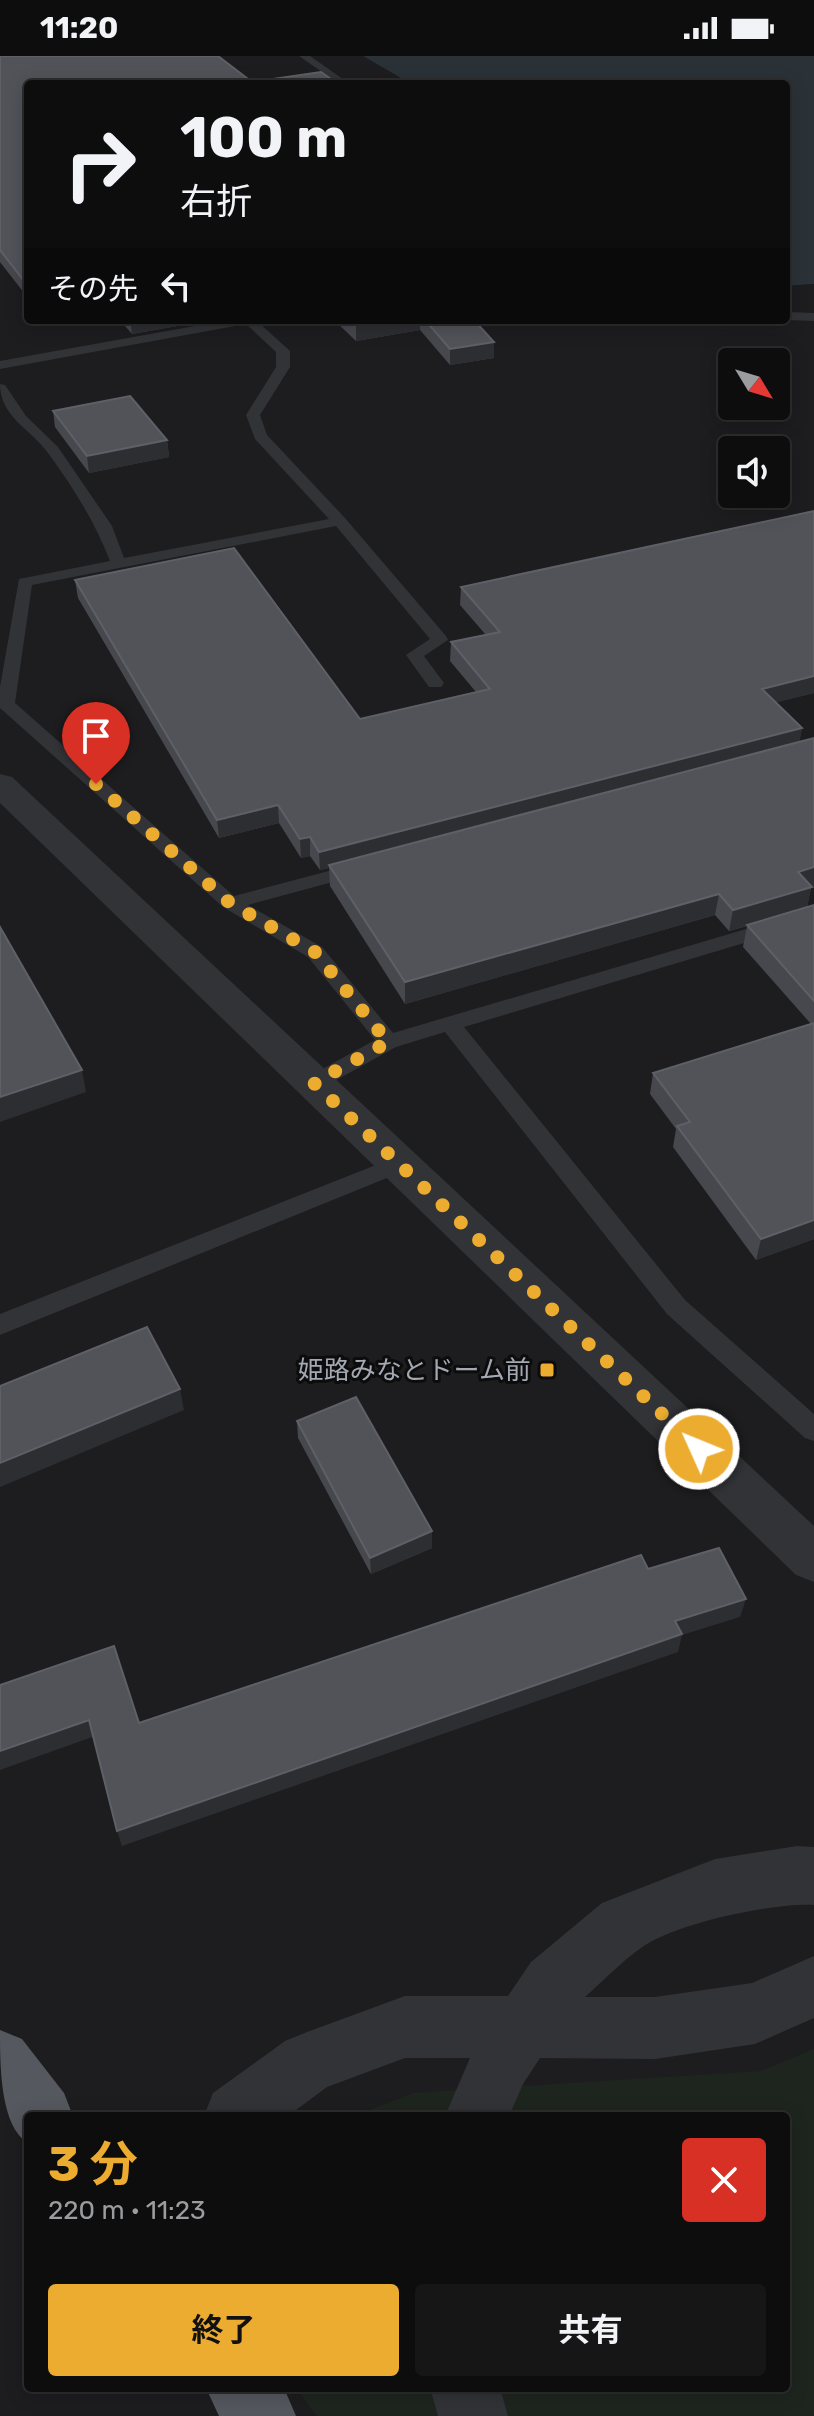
<!DOCTYPE html>
<html lang="ja">
<meta charset="utf-8">
<style>
:root{--surface:#0d0d0e;--page:#161617;--text:#f1f3f6;--muted:#9a9c9e;--line:#2d2d2e;--accent:#ecac30}
body{margin:0;font-family:Rubik,"Noto Sans JP",sans-serif;background:var(--page);color:var(--text);height:100vh;display:flex;flex-direction:column;font-size:30px;white-space:nowrap}
*{box-sizing:border-box;margin:0}
p{font-size:26px;color:var(--muted)}
.icon{flex:none;width:44px;height:44px;fill:none;stroke:currentColor;stroke-width:2;stroke-linecap:round;stroke-linejoin:round}
.map{position:relative;flex:1;overflow:hidden}
.details{position:absolute;left:24px;top:2056px;width:766px;height:280px;display:flex;flex-direction:column;background:var(--surface);border-radius:8px;box-shadow:0 4px 20px #0003,0 0 0 2px var(--line)}
.details>*{flex:none}
.banner{position:absolute;left:24px;top:24px;width:766px;height:244px;border-radius:8px;box-shadow:0 4px 20px #0003,0 0 0 2px var(--line);background:#0d0d0e;color:var(--text);overflow:hidden}
.needle{width:52px;rotate:128deg}
.tools{position:absolute;left:718px;top:292px;display:grid;gap:16px}
.tools a{display:grid;place-items:center;width:72px;height:72px;border-radius:8px;background:var(--surface);box-shadow:0 4px 20px #0003,0 0 0 2px var(--line);font-size:40px}
.pin{position:absolute;display:grid;place-items:center;width:68px;height:68px;color:#fff;margin:-82px -34px;border-radius:50% 50% 50% 0;rotate:-45deg;box-shadow:0 0 8px #0007}
.pin .icon{rotate:45deg}
.me{position:absolute;width:88px;margin:-44px;rotate:314deg;stroke-linejoin:round;filter:drop-shadow(0 0 6px #0008)}
.turn{display:flex;align-items:center;gap:28px;height:168px;padding:0 24px;font-size:36px}
.turn .icon{width:104px;height:104px;stroke-width:2.5}
.turn b{display:block;font-size:56px;line-height:68px}
.then{display:flex;align-items:center;height:76px;padding:0 24px;background:#0003;gap:16px;font-size:30px}
.round{display:grid;place-items:center;flex:none;width:84px;height:84px;border-radius:8px;background:var(--page)}
.summary{display:flex;align-items:center;justify-content:space-between;height:136px;padding:0 24px}
h1{font-size:48px;font-weight:700;line-height:60px;color:var(--accent)}
.action{display:flex;gap:16px;margin-top:auto;padding:16px 24px}
.action a{flex:1;height:92px;border-radius:8px;background:var(--accent);color:#111;font-size:32px;font-weight:700;line-height:92px;text-align:center}
.action a+a{background:var(--page);color:var(--text)}
.status{display:flex;justify-content:space-between;align-items:center;height:56px;padding:0 40px;background:var(--surface);direction:ltr}
.status svg{height:22px;fill:currentColor}
.map>svg:first-child{display:block}
</style>
<div class="status"><b>11:20</b><svg viewBox="0 0 49 12"><path d="M0 12V9h3v3zM5 12V6h3v6zM10 12V3h3v9zM15 12V0h3v12zM26 1h20v11H26zM47 4h2v5h-2z"/></svg></div>
<div class="map">
<svg width="814" height="2360" viewBox="0 0 814 2360">
<rect width="100%" height="100%" fill="#111113"/>
<path fill="#1d1d1f" fill-rule="evenodd" d="M0,0H363L411,28H28V264H786V230L814,228V2360H0ZM732,306H776V350H732ZM732,394H776V438H732ZM28,2060H786V2332H28Z"/>
<path fill="#1e251e" d="M814,1993V2360H317L296,2332H786V2060H355L413,2037L761,2015Z"/>
<path fill="#2a3238" d="M363,0H814V228L786,230V28H411Z"/>
<g fill="none" stroke-linecap="round" stroke-linejoin="round">
<path fill="#323337" fill-rule="evenodd" d="M299,0H310L350,28H339Z
M786,256L814,257V265L786,264Z
M228,264H256L290,295V311L260,359L267,379L345,462L446,580L448,584L424,600L444,627L441,631H429L406,599L430,583L336,470L32,529L15,647L234,840L359,807L366,809L369,813L366,817L248,849L322,891L393,977L814,853V866L464,971L685,1244L814,1358V1385L805,1382L667,1258L445,976L396,991L322,1032H306L303,1027L306,1022L375,984L308,901L223,851L0,652V631L19,523L110,505C95,466 73,431 48,397C31,373 0,361 0,328L5,329L26,360L58,391L112,470L124,502L329,463L255,383L246,359L276,311V296L246,268L0,313V305Z
M401,1099L409,1101L413,1107L409,1113L0,1279V1258Z"/>
<path fill="#323337" fill-rule="evenodd" d="M0,718L12,721L814,1470V1526L796,1519L0,747Z
M797,1790L814,1791V1849C772,1847 675,1867 641,1892C621,1906 603,1925 585,1941H655L752,1927L814,1900V1962L755,1988L655,2003L540,2002L523,2028L509,2060H445L470,2002H405L327,2031L288,2060H204L213,2037L285,1985L307,1976L405,1940H508L531,1906L602,1847L715,1803Z
M430,2332H500L508,2360H438Z"/>
<path fill="#56585f" fill-rule="evenodd" d="M0,1974L22,1983L64,2037L73,2060H28V2087C0,2070 0,2010 0,1974Z
M206,2332H284L296,2360H219Z"/>
</g>
<path fill="#47484e" d="M0,0L252,26L338,28H28V242L0,206Z
M120,264H211L132,278Z
M334,264H474L494,286V302L450,309L420,274L356,285Z
M53,355L167,384L169,401L89,417L55,371Z
M814,455V637L776,646L802,672L799,686L814,682V831L811,832L807,851L814,849V1183L756,1204L673,1091L676,1073L650,1038L653,1017L811,968L743,891L747,870L729,875L715,859L405,948L330,830L329,812L320,814L310,800L301,802L279,767L219,782L78,542L75,524L360,663L476,636L450,605L451,586L486,579L460,549L461,531Z
M297,1365L432,1492L371,1518L298,1382Z"/>
<path fill="#2d2e32" d="M130,264H211L132,278Z
M386,264H420V274L356,285V269Z
M494,286V302L450,309V293Z
M167,384L169,401L89,417L87,400Z
M814,620V637L759,651L762,633Z
M802,672L799,690L329,809V812L320,814L319,796Z
M278,749L279,767L219,782L217,764Z
M310,781V800L301,802L300,783Z
M814,811V831L811,832L807,852L729,875L733,854L798,816Z
M719,838L715,859L405,948V926Z
M82,1014L86,1036L0,1066V1041Z
M814,1164V1183L756,1204L761,1183Z
M180,1333L184,1354L0,1431V1407Z
M432,1475V1492L371,1518L370,1502Z
M746,1543L740,1561L682,1579L678,1596L122,1790L117,1775L675,1565Z
M89,1664L95,1680L0,1714V1695Z"/>
<path fill="#515359" stroke="#5e6067" stroke-width="2" d="M0,0H218L252,26L321,16L338,28H28V230L0,194Z
M350,264H386L356,269Z
M425,264H474L494,286L450,293Z
M130,340L167,384L87,400L53,355Z
M814,455V620L762,633L802,672L319,796L310,781L300,783L278,749L217,764L75,524L234,492L360,663L490,633L451,586L500,576L461,531Z
M814,682V811L798,816L812,831L733,854L719,838L405,926L329,809Z
M814,849V945L747,869Z
M0,871L82,1014L0,1041Z
M814,967V1164L761,1183L677,1070L690,1066L653,1017Z
M147,1271L180,1333L0,1407V1330Z
M356,1341L432,1475L370,1502L297,1365Z
M719,1492L746,1543L675,1565L682,1578L117,1775L89,1664L0,1695V1629L114,1590L139,1667L641,1499L648,1513Z"/>
<g fill="none" stroke-linecap="round" stroke-linejoin="round">
<path stroke="#ecac30" stroke-width="14" stroke-dasharray="0 25.2" d="M96,728L230,847L315,896L388,986L314,1027L699,1393"/>
</g>
<rect fill="#ecac30" stroke="#0c0c0d" stroke-width="3" x="539" y="1306" width="16" height="16" rx="4"/>
<g text-anchor="middle" dominant-baseline="central" stroke-width="6" stroke-linejoin="round" paint-order="stroke">
<g font-size="26" fill="#a3a8b3" stroke="#0c0c0d" text-anchor="end">
<text x="531" y="1314">姫路みなとドーム前</text>
</g>
</g>
</svg>
<div class="tools">
<a><svg class="needle" viewBox="-14 -14 28 28"><path d="M0-13l5 13h-10z" fill="#e53935"/><path d="M0 13l5-13h-10z" fill="#9a9c9e"/></svg></a>
<a><svg class="icon" aria-label="sound" viewBox="0 0 24 24"><path d="M4 9h4l5-4v14l-5-4H4zM17 9q2 3 0 6"/></svg></a>
</div>
<div class="pin" style="left:96px;top:728px;background:#d93025"><svg class="icon" aria-label="arrive" viewBox="0 0 24 24"><path d="M6 21V4h12l-3 4 3 4H6"/></svg></div>
<svg class="me" style="left:699px;top:1393px" viewBox="-20 -20 40 40"><circle r="17" fill="#ecac30" stroke="#fff" stroke-width="3"/><path d="M0-11L8 9 0 5-8 9z" fill="#fff"/></svg>
<div class="banner">
<div class="turn"><svg class="icon" aria-label="right" viewBox="0 0 24 24"><path d="M7 20v-9h11M14 6l5 5-5 5"/></svg><div><b>100 m</b>右折</div></div>
<div class="then">その先<svg class="icon" aria-label="left" viewBox="0 0 24 24"><path d="M17 20v-9H6M10 6l-5 5 5 5"/></svg></div>
</div>
<section class="details">
<div class="summary"><div><h1>3 分</h1><p>220 m · 11:23</p></div><a class="round" style="background:#d93025;color:#fff"><svg class="icon" aria-label="close" viewBox="0 0 24 24"><path d="M6 6l12 12M18 6L6 18"/></svg></a></div>
<div class="action"><a>終了</a><a>共有</a></div>
</section>
</div>
